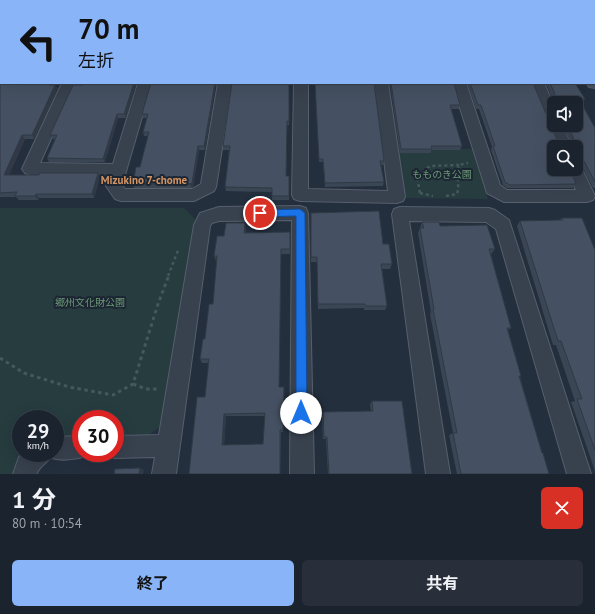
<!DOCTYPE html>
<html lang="ja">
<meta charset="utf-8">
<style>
:root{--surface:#1b232e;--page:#282f3a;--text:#f1f3f6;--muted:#a0a4aa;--line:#39404a;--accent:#8ab4f8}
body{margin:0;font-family:"PT Sans","Noto Sans JP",sans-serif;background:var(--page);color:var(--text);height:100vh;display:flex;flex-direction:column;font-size:15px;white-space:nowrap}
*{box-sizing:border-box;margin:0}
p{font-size:13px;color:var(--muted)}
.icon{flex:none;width:22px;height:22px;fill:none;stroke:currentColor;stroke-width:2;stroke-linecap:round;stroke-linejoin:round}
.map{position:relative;height:474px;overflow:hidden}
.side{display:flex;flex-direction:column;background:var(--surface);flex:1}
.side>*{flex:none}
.hud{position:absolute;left:0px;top:0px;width:595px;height:84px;box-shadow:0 4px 16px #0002,0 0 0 1px var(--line);background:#8ab4f8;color:#111;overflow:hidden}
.buttons{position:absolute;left:547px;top:96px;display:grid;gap:8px}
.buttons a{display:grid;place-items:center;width:36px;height:36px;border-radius:6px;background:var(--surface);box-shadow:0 4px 16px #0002,0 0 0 1px var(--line);font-size:20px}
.speed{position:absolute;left:12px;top:410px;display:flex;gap:8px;font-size:20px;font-weight:700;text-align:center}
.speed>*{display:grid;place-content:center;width:52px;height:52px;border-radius:50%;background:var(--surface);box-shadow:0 4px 16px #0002,0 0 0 1px var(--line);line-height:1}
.speed small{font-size:10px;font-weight:400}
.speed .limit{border:6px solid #d22;background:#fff;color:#111}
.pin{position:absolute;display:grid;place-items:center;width:34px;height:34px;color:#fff;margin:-17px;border:2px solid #fff;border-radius:50%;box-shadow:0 1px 4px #0007}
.me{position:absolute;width:44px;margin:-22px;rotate:0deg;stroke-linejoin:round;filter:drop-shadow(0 0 3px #0008)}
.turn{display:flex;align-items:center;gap:14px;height:84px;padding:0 12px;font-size:18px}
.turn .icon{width:52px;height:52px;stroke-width:2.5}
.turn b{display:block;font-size:28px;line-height:34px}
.round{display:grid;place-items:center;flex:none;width:42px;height:42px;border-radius:6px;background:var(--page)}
.overview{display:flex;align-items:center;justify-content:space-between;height:68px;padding:0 12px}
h1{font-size:24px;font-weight:700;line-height:30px}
.cta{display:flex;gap:8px;margin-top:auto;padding:8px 12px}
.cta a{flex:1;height:46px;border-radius:6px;background:var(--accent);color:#111;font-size:16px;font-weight:700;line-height:46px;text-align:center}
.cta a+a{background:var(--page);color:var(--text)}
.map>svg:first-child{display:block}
</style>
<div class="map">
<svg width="595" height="474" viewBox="0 0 595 474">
<rect width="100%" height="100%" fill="#242f3e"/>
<path fill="#263c3f" d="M397,149H473L488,199L405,198Z
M0,208H184L195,219L161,426L150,434L115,435V419H81V436L55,437V419H21V448L13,474H0Z"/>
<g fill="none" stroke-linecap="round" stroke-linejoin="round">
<defs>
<path id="service" d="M497,0H522L496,1Z"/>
<path id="minor" d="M101,0H111V1H101Z
M493,0H504V1H493Z
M62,83H76L40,163L113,164L138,83H152L122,185L125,189H192L201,184L218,83H232L216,187L214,191L194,201H121L115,199L106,186L109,176L30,175L25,173L22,169Z
M294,83H308V189L388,191L374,83H388L405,197L403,201L397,203L300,201L294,199L292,195Z
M452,83H466L500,185L507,190H576L567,169H576V164L580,165L595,196L593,200L587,202H504L487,193Z
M530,83H544L554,106V125H562L572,147H558Z
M300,206L306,208L308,213L314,474H290L292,220L219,221L212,223L210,226L176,474H152L155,457L115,458L107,455L106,453H115V436L159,435L194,225L200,213L219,207Z
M400,207L489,208L495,210L509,220L591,474H567L496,229L486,222L409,221L450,474H426L392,214L394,209Z
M81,436V453H90L89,455C78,459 61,462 50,457C47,464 38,467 37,474H13L19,457L23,453H55V437Z"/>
<path id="tertiary" d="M28,0H42V1H28Z
M0,50H1L0,61Z"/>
<path id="secondary" d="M541,0H555V1H541Z
M594,77H595V88L589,87L586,83H594Z"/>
</defs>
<use href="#service" stroke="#565f6c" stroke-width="2"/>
<use href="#minor" stroke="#565f6c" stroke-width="2"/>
<use href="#tertiary" stroke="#565f6c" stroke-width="2"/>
<use href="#secondary" stroke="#565f6c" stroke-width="2"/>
<path stroke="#44595c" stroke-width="2.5" stroke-dasharray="3 3" stroke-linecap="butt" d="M420,193L433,196
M420,193L417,176L430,166L459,165
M446,196L457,194C460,184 456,175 459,165L468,163
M168,276L179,248"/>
<path stroke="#44595c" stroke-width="3" stroke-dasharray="3.5 3.5" stroke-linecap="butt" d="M0,358L24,373L69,387L113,395L133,384L158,304L169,275
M133,384L146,389H158"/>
<use href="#service" fill="#38414e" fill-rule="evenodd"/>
<use href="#minor" fill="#38414e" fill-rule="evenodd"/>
<use href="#tertiary" fill="#38414e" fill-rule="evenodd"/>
<use href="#secondary" fill="#465061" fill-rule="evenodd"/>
</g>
<path fill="#3b4654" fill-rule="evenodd" d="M567,0H595V40L594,39V1H568Z
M0,82L54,83L53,85H55L58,89L34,139H25L9,175L100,177L94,198H39L38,200H19L16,197H0Z
M84,83H137L126,118H118L105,162H49L47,158L55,139H53L50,135Z
M151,83H216L205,150H199L193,187L192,188H134L133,184L140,167L148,136H144L143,132L147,118H143L142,114Z
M289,83V125H287L286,176H289V200H272V192L226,191L225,187L229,150H223V146Z
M315,83H374L384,161L383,165H381L384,182L383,186L325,187L323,162H319Z
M390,83H454L460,105L459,109H451L462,146L460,150H431V153H400Z
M467,83H533L559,144H571L563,125H576V103H554L546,83H575L585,99L582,103L595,128V188H593L581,164L577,163L576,165V147H554L576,184L573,188H507L503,185L491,150L492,147L479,109H476Z
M311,218L383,244L392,264L390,269H382L387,306L385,310H364V308L318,309L317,262H311Z
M562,218L595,250V471L571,402L575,401L556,345H553L517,226L520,221L559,220Z
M422,222L440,226L495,249L491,254L511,328L508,330L521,376L520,377L542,453L549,474H457L449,435L453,433L430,314L431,312L418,233Z
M246,229V233L290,232V254H281L279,387H284V391L283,432H281L280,474H189L205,397L209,363H202L200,359L213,304L217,261H216L214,256L224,236ZM226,416H265L263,444L224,445Z
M372,401L412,474H328L326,439H323L322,415L323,412L371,411L370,404Z"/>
<path fill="#303945" d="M12,0H17L16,1H11Z
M1,15V24L0,25V17Z
M49,83H54L51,89L49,85Z
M134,83H137L126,118L124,114Z
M215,83H216L205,150L204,146Z
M55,85L58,89L34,139L32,135Z
M117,114L118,118L105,162L103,159Z
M22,135L25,139L7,179L4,175Z
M198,146L199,150L193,187L192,188L190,184Z
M98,173L100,177L94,198L92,194Z
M36,194L39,198L38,200L35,196Z
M245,223L246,229L245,238L244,233Z
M224,414L226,416L224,447L222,445Z
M140,468L144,470L143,474H139Z"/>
<path fill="#455162" stroke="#303945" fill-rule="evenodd" d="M0,0H12L11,1H1V15L0,17Z
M50,0H82L81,1H49Z
M118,0H493V1H118Z
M571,0H595V34L594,32V1H572Z
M0,82H1V83H49V85H55L32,135H22L4,175H39L40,173H98L92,194H36L35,196H15L17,192L0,193Z
M84,83H134L124,114H117L103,159L47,158L57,135H50L73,85H83Z
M151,83H215L204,146H198L192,183L190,184H133L136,167H140L149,132H143L148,114H142Z
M232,83H289V121H287L286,176H289V196H272V188L225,187L230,146H223Z
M315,83H374L384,161H380L384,182L325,183L323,159H319Z
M391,83H454L460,105H450L462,146H431L432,149H401Z
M470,83H533L559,144H576L567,125H576V103H558V101L550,83H575L585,99H579L595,128V182L584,161L579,159L577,160V164H576V147H554V169H570L576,184L510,185L505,182L493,146H495L481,105H478Z
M379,211L383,244H389L392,264H381L387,306H366L365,304H318L317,257H311V213Z
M562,218H582L595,250V450L577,399H582L561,341H558L520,221L563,220Z
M422,222H439L440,226L487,225L495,249H489L511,328H507L521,376H519L542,453H543L549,474H461L453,433H457L433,309H434L420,228H424Z
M226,223H245L244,233L290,232V249H281L279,387H284L283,430H280V474H189L197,397H205L209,359H200L203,339H205L209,304H213L217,256H214L217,236H224ZM265,413L263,444L222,445L224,414Z
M372,401H402L412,474H329L327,437H324L323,412L373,411Z
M140,468L139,474H114L115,469Z"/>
<path fill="#1a73e8" stroke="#114b97" d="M300,209L305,213L307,413L305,417L301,418L297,417L296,413V216L260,217L255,213L260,210Z"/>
<g text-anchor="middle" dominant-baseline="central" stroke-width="4" stroke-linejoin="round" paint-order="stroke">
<g font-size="10" fill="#6b9a76" stroke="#1d2633">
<text x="442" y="174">もものき公園</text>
<text x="90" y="302">郷州文化財公園</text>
</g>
<g font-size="11" font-weight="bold" fill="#d59563" stroke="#1d2633">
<text x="144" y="180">Mizukino 7-chome</text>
</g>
</g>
</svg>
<div class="buttons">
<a><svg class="icon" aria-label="sound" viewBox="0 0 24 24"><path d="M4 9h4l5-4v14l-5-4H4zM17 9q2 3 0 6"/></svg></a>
<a><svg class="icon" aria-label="search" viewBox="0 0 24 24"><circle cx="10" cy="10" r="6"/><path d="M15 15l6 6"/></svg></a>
</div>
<div class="speed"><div>29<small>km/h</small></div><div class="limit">30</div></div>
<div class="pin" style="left:260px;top:213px;background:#d93025"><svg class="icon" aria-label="arrive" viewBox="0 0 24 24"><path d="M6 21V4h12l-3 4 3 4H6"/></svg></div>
<svg class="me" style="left:301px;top:413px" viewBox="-20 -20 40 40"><circle r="19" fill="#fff"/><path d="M0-13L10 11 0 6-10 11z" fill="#1a73e8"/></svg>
<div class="hud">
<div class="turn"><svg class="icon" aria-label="left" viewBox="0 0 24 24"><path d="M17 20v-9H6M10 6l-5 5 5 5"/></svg><div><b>70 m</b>左折</div></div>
</div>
</div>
<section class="side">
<div class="overview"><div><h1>1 分</h1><p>80 m · 10:54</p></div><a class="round" style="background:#d93025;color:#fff"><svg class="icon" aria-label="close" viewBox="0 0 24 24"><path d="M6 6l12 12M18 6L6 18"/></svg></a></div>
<div class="cta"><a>終了</a><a>共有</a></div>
</section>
